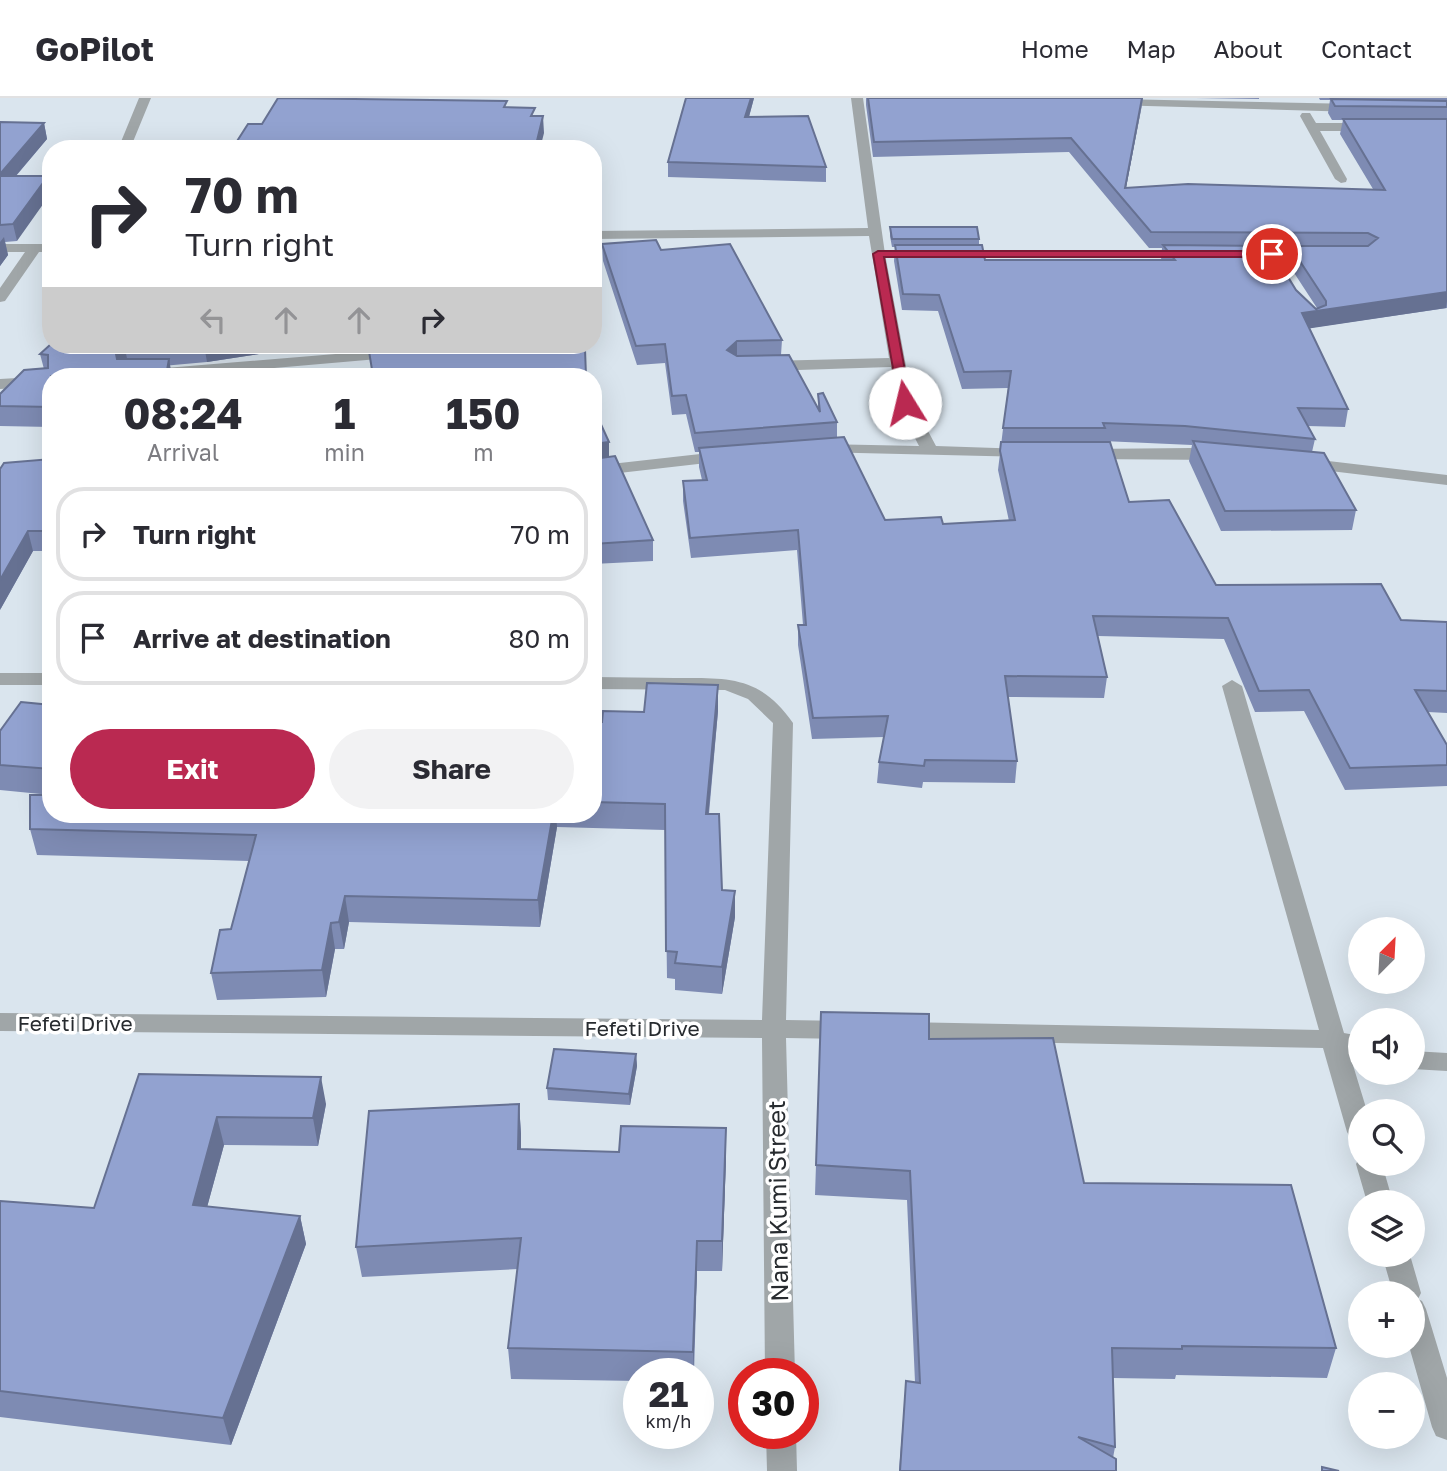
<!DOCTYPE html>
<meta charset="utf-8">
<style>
:root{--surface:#fff;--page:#f2f2f3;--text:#2b2b33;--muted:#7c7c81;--line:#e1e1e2;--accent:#ba2951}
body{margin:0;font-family:"Golos Text",sans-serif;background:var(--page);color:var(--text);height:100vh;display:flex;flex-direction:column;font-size:26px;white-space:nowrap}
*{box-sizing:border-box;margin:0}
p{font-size:23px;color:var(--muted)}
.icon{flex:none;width:38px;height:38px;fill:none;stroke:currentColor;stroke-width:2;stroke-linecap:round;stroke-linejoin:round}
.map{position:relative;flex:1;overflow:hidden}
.panel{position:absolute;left:42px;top:270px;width:560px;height:455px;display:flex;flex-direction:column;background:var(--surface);border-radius:28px;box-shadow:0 7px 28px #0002}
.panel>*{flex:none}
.guide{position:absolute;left:42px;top:42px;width:560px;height:214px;border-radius:28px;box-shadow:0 7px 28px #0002;background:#fff;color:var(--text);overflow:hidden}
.needle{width:46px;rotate:24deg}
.fabs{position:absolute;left:1348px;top:819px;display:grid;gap:14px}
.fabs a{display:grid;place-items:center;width:77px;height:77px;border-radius:50%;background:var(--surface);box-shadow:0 7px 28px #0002;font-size:35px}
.speed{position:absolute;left:623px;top:1260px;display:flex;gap:14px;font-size:35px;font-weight:700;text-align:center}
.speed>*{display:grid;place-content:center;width:91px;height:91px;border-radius:50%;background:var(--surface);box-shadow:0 7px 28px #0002;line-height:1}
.speed small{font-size:18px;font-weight:400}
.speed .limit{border:10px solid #d22;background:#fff;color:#111}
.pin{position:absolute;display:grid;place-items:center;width:60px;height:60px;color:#fff;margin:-30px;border:4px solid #fff;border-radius:50%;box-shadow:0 2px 7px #0007}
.me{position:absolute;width:77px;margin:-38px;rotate:351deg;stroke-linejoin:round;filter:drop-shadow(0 0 5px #0008)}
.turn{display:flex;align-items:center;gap:24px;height:147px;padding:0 28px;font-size:32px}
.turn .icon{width:91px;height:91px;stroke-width:2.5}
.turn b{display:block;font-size:49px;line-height:60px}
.lanes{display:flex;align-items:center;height:66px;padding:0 28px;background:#0003;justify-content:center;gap:35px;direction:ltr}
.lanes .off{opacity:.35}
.eta{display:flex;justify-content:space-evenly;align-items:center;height:119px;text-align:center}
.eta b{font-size:42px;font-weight:700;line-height:49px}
.primary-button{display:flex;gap:14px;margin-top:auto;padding:14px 28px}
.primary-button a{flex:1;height:80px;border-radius:42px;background:var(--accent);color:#fff;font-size:28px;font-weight:700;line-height:80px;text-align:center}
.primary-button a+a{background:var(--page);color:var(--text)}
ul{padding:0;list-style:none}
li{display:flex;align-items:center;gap:21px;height:94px;margin:0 14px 10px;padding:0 14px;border:4px solid var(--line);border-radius:28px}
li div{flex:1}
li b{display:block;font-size:26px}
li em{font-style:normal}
header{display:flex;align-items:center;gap:42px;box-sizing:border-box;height:98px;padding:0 35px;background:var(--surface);border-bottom:2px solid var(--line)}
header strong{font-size:33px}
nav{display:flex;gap:38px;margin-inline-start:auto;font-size:24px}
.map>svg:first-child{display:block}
</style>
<header>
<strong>GoPilot</strong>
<nav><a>Home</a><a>Map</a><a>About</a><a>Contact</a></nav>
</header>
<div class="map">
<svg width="1447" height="1373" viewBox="0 0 1447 1373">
<rect width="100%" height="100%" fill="#dae5ee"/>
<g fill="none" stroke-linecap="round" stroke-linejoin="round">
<path fill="#a0a6a8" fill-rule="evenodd" d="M139,0H151L130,51H118Z
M851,0H863L885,156L913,305L936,348L1026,351L1034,356L1032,359L816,354L814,351L816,348L822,346L919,348L897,305L891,269L767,273L759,268L767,263L889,260L869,138L593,141V133L868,130Z
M1116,1L1356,6L1362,10L1356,14L1112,7V3Z
M1302,15H1310L1316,25H1369L1375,29L1369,33H1320L1347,81L1346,84L1341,85L1335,81L1300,18Z
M0,146H51V154H39L5,203L0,204V190L25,154H0Z
M957,152H1191L1198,156L1191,160L952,159V153Z
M1248,152H1317L1324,156L1317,160L1243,159V153Z
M396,251L401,253L404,256L401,259L182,278H121L129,273Z
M51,278V288L0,291V281Z
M1191,350L1219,352L1227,357L1219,362L1087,361L1079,356L1087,351Z
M727,353L735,358L733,362L593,378V368Z
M1303,360L1447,377V387L1297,369L1295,365L1297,361Z
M0,575H51V587H0Z
M593,579C620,579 647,580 674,580C727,580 760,577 793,625L786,922L847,923L856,926L859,932L856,938L847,941L786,940L795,1276H765L762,940L0,933V915L762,922L773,625L748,601L725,592L593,591Z
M1232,582L1242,588L1344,935L1360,938V956L1349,954L1367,1013H1360V1044L1351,1041L1347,1034L1323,950L903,942L894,939L891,933L894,927L903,924L1319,932L1222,588Z
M1412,953L1447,955V973L1412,971Z
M1360,1059V1066H1382L1393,1104H1367L1356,1066Z
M1382,1157H1410L1421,1195L1418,1201L1422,1203L1426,1211L1447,1280V1342L1436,1338L1432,1329L1409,1248H1412V1195H1393Z
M766,1335H796L797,1373H767Z"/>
</g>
<path fill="#7e8bb3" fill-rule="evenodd" d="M686,0H754L749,19L826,69V84L668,79V64Z
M866,0H1143L1126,90L1373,91L1340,36L1343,22H1332L1328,15L1330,2H1320L1319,0H1447V210L1309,230L1348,311L1345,329L1308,328L1315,341L1312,354L1356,412L1352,432L1221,433L1189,363L1192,347L1103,343V344L1129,404L1216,487L1401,522L1447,524V615L1428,614L1447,647V688L1345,692L1304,613L1255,614L1224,541L1098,538L1107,579L1104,600L1008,599L1017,663L1015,685L923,684L922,690L877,685L879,664L884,639L812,641L798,547V527H803L797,452L691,460L683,403V383L702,382L699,369V354H695L686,316L672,317L665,265L637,267L603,163L602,146L661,152L782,242L781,257L818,310V296L837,324V339L885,422L943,426L1009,423L998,372L1008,290L962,291L938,213L902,212L894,163L895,149H892L890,138V129L979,141V147L985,162H1161L1162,150H1149L1069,54L873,59L866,7ZM1271,150H1289L1287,164L1317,210L1316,211L1296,192Z
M1196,0H1259V1Z
M0,24L44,25L47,41L16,78L17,143L5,144L8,157L0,168Z
M51,247H263L259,256L207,264L51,278V329L0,328V296L44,271L40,256Z
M593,309L609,359L653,442V463L593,466Z
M51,361V448L48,453H33L0,512Z
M718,587V613L709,716L722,792L735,793V819L722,896L675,892V881L667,880L665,732L557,729L540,829L349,824L344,851H335L326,899L217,902L211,875L231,831L249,763L37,757L30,731L51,716H593V625L602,624L644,614Z
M51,607V697L0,692V633Z
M821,914L929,941L1084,1085L1336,1250L1327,1280L1176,1277L1175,1281L1113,1280L1115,1349L1113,1360L1116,1373H899L906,1283L915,1284L907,1102L815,1097Z
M636,956L637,968L630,1007L548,1002L547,990Z
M139,976L326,1006L318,1048L224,1047L207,1109L300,1118L306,1146L231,1347L0,1319V1103L94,1110Z
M519,1006L521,1036V1051L726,1060L722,1173H697L694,1276H639V1283L511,1281L508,1250L518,1171L362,1179L356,1149Z"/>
<path fill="#667192" d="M751,0H754L745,33V19Z
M1143,0L1141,12L1123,105L1125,90Z
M543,18L544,35L540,51H535Z
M44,25L47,41L2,94L0,85V76Z
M48,78L51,95L17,143L13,126Z
M4,139L8,157L0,168V144Z
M1447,194V203L1446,210L1299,232L1302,215Z
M737,243V261L727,252Z
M204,247H263L259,256L207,264Z
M125,251L129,270L120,276L116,256Z
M169,261L172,278H166Z
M609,344V364L593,366V346Z
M51,420V448L48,453L43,433Z
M28,433L33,453L0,512V482Z
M718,587V613L706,742V716Z
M553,716H556L557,729L540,829L538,802Z
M735,793V819L722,896V869Z
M345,798L349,824L344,851L339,824Z
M331,825L335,851L326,899L322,872Z
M636,956L637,968L630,1007L629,996Z
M321,979L326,1006L318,1048L313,1020Z
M519,1006L521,1036V1081L518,1051Z
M217,1019L224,1047L200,1135L193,1107Z
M726,1030V1060L722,1173V1143Z
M300,1118L306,1146L231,1347L223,1320Z
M697,1143V1173L693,1276V1254Z"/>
<path fill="#92a2d0" stroke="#667192" stroke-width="2" d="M278,0L507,3L504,9L535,10L531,18H543L535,51H232L248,26H262Z
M686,0H751L745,19L808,18L826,69L668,64Z
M868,0H1142L1125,90L1188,86L1385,92L1343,21H1447V194L1302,215L1348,311L1298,310L1315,341L1185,328L1103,325L1105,330H1003L1011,273L964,274L939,197L903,196L895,147H982L985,162H1175L1163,147L1269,148L1296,192L1316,211L1326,207V203L1290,148H1368L1378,140L1368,135L1151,134L1071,40L874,44Z
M1331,1L1447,3V9L1335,8Z
M0,24L44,25L0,76Z
M0,78H48L13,126L0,127Z
M890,129H977L979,141H892Z
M656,142L661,152L730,146L782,242L737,243L727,252L737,258L789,257L820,314L818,296L823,295L837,324L695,335L686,297L672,298L665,246L636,248L602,146Z
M51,246V247H178L125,251L116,256L117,261H169L166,278H51V309L0,308V296L24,272L48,270V257L40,256Z
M368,247H449L454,255L585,251L586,278H373Z
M593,309L609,344L593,346Z
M844,339L885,422L941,419L943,426L1015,422L1000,353L1001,344H1110L1129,404L1169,402L1216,487L1381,486L1401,522L1447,524V593L1415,592L1447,647V667L1350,670L1309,592L1259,593L1228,520L1093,518L1107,579L1005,578L1017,663L925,662L924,668L879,664L888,618L813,620L798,527H806L798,432L690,440L683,383L707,382L699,350Z
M1193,343L1324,355L1356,412L1225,413Z
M615,358L653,442L593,446V361Z
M51,361V420L43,433H28L0,482V371L4,365Z
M647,585L718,587L706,716H719L722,792L735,793L722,869L675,865L677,854L666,853L665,706L593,704V625L602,624L603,613L644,614Z
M21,604L51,607V671L0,667V633Z
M30,697H51V716H553L538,802L345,798L339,824L331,825L322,872L211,875L220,832L231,831L256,737L30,731Z
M821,914L929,916V941L1053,940L1084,1085L1291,1087L1336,1250L1182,1248V1251L1112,1250L1115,1349L1078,1339L1116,1361V1373H900L906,1283L920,1285L910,1073L816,1067Z
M554,951L636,956L629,996L547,990Z
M139,976L321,979L313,1020L217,1019L193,1107L300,1118L223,1320L0,1293V1103L94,1110Z
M519,1006L518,1051L619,1054L621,1028L726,1030L722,1143H697L693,1254L508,1250L521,1140L356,1149L369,1013Z
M1322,1369L1339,1373H1322Z"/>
<path fill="#ba2951" stroke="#791b35" stroke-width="2" d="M878,153H1272L1277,156L1272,159H884L911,305L905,309L899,305L873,156Z"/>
<g text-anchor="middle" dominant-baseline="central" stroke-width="7" stroke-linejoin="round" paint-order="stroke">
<g font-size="21" fill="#272b2f" stroke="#fff">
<text x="75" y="925">Fefeti Drive</text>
<text x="642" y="930">Fefeti Drive</text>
</g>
<g font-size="24" fill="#272b2f" stroke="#fff">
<text transform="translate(777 1103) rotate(-91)">Nana Kumi Street</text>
</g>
</g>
</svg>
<div class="fabs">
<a><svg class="needle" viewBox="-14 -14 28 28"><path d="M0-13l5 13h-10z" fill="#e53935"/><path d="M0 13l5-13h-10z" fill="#7c7c81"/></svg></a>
<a><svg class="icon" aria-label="sound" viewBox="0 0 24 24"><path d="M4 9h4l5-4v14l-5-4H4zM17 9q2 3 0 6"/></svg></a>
<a><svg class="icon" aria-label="search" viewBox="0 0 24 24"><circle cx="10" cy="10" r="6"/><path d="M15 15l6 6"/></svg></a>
<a><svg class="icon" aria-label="layers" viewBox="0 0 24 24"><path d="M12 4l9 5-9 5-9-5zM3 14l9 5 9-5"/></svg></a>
<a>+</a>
<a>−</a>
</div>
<div class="speed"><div>21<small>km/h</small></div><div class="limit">30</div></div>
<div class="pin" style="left:1272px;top:156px;background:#d93025"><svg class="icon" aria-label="arrive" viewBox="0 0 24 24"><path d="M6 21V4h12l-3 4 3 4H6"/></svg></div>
<svg class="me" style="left:905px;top:305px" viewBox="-20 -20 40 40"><circle r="19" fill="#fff"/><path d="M0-13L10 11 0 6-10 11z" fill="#ba2951"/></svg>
<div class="guide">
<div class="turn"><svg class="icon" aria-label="right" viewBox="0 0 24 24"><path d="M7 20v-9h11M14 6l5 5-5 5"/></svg><div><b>70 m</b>Turn right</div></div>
<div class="lanes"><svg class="icon off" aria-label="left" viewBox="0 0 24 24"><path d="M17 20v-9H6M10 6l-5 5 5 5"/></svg><svg class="icon off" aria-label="ahead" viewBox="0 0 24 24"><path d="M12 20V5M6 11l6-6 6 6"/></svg><svg class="icon off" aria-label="ahead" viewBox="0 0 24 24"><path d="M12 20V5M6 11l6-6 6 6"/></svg><svg class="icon" aria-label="right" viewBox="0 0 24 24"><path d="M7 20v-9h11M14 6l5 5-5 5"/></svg></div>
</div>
<section class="panel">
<div class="eta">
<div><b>08:24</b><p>Arrival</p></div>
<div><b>1</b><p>min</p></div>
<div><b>150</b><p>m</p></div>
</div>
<ul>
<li><svg class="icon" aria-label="right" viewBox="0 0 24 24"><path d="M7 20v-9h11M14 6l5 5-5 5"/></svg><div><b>Turn right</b></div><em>70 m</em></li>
<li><svg class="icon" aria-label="arrive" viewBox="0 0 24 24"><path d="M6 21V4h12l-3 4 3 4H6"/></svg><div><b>Arrive at destination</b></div><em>80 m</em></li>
</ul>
<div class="primary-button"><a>Exit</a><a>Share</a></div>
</section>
</div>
